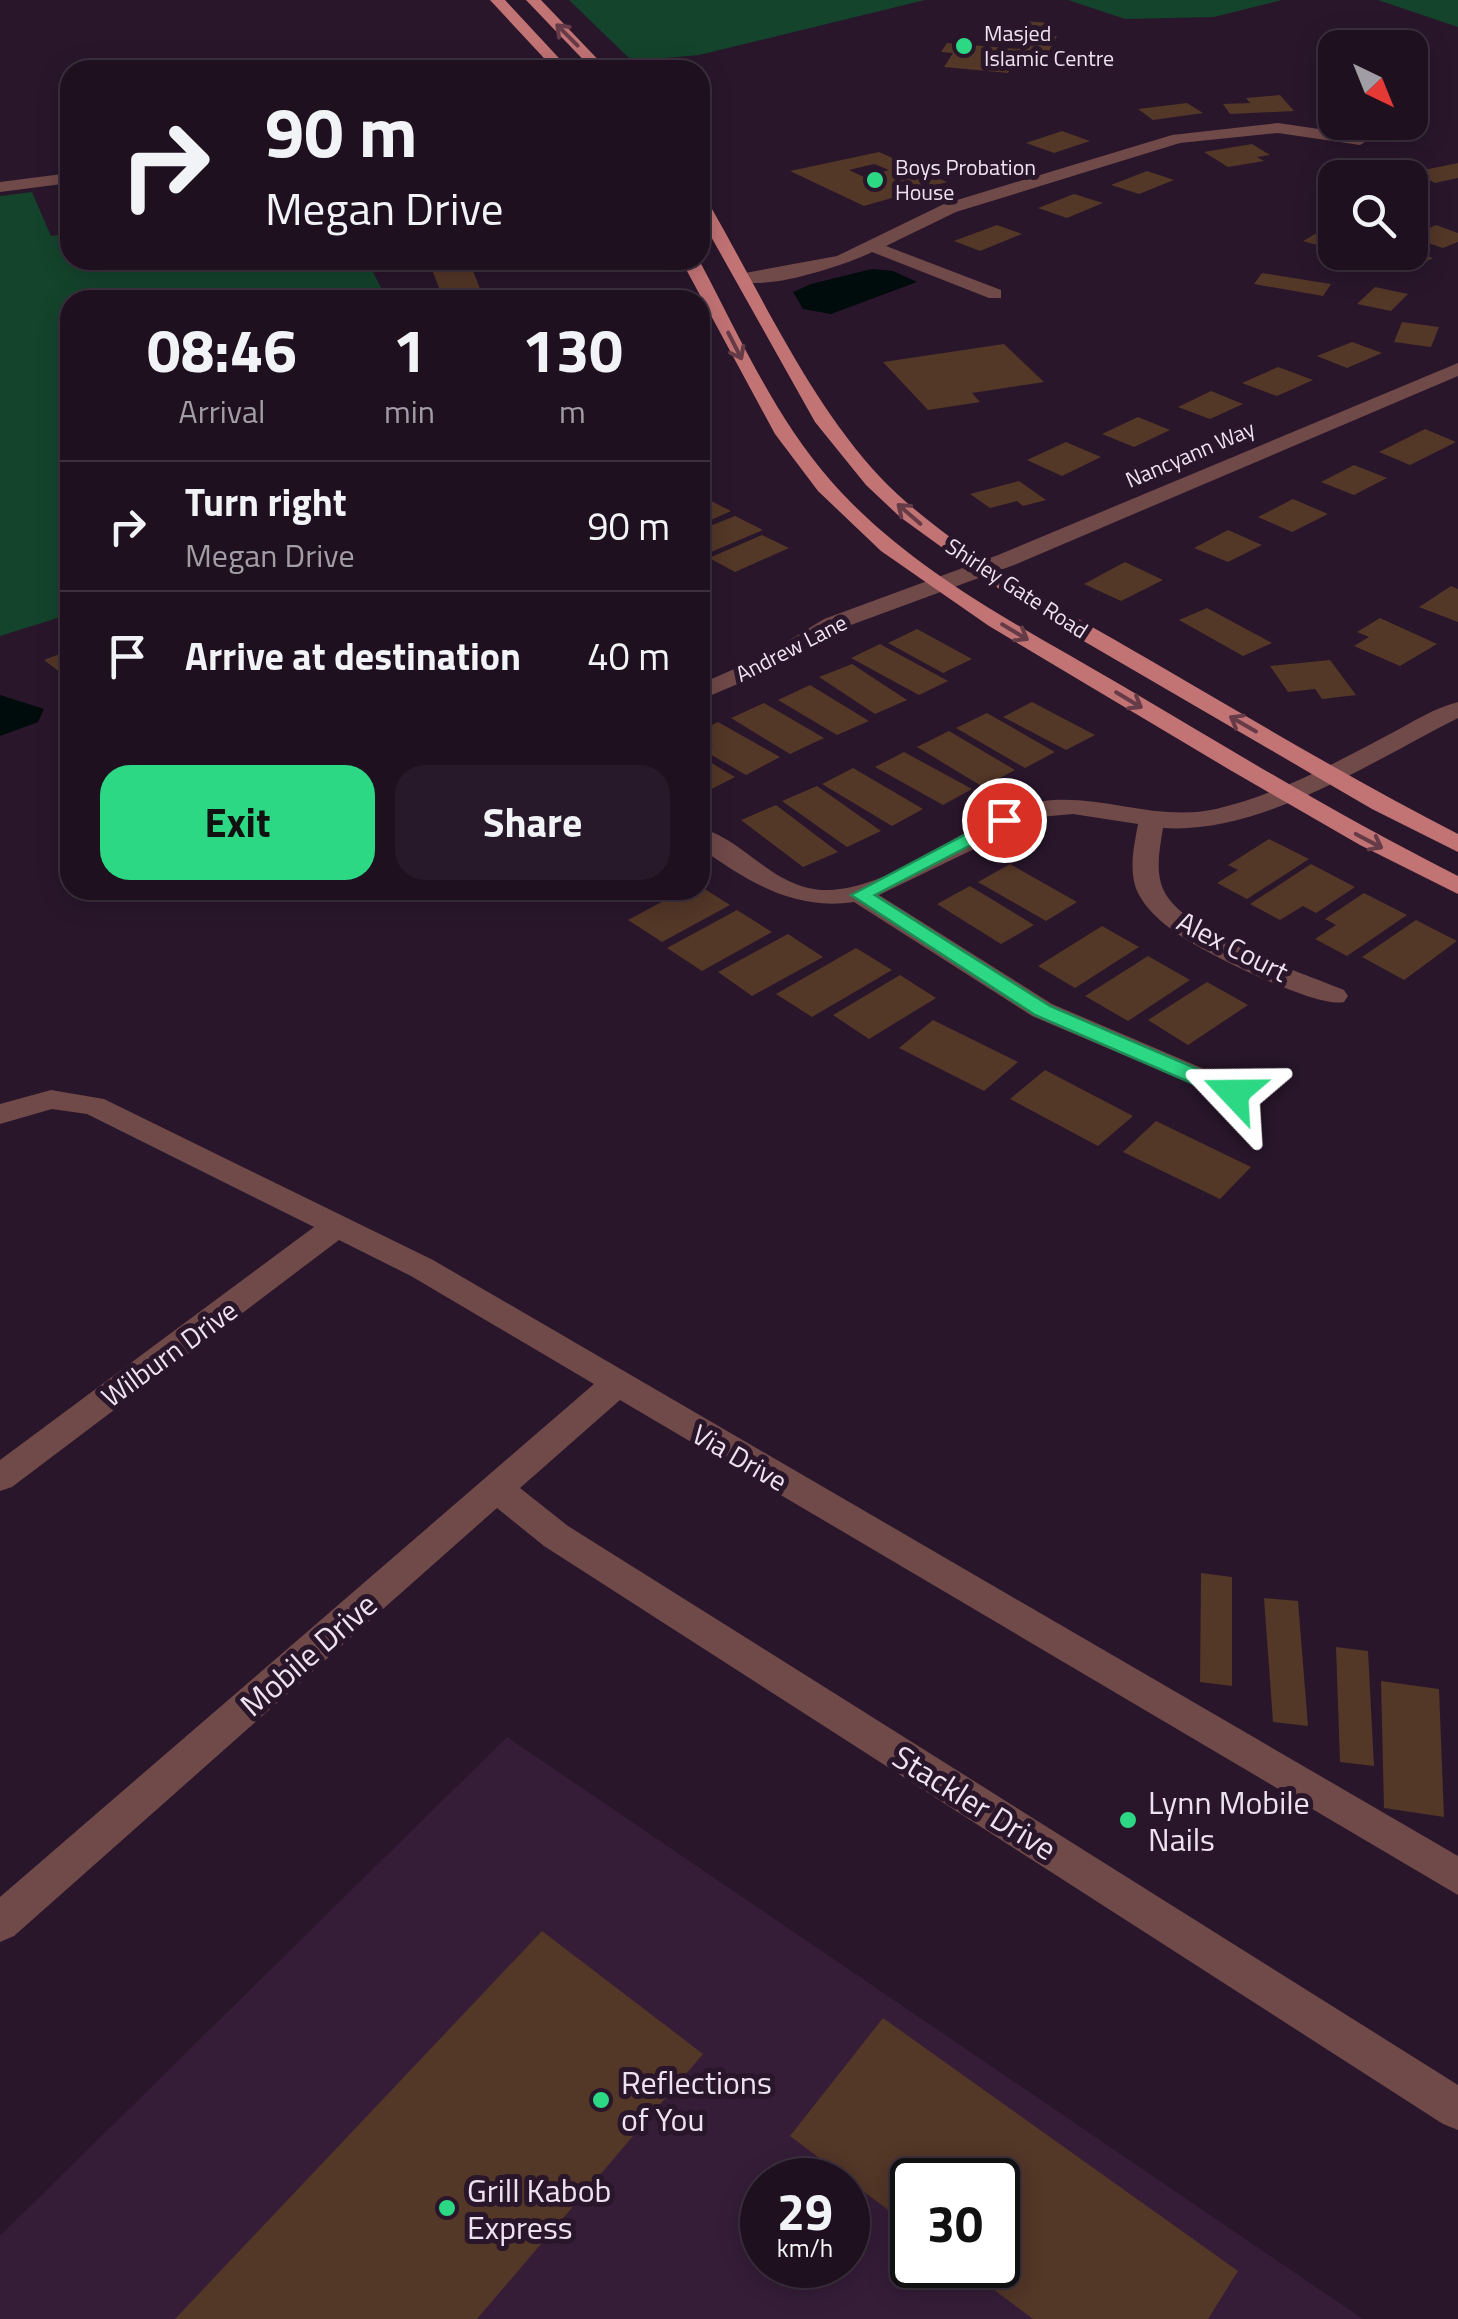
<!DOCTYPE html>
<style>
:root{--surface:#1f1020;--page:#271929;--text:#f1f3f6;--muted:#a19da5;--line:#3c303e;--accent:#2dd884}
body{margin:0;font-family:"Titillium Web",sans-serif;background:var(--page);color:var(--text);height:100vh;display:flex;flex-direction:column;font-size:38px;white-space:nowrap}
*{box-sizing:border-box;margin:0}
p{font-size:32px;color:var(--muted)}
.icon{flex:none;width:55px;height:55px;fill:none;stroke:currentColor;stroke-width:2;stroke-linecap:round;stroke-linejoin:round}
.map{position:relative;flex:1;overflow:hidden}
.panel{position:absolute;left:60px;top:290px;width:650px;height:610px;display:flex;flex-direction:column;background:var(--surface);border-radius:30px;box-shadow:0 5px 25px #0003,0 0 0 2px var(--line)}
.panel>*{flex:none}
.hud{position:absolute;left:60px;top:60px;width:650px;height:210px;border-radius:30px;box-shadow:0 5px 25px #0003,0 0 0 2px var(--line);background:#1f1020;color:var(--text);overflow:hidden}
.needle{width:65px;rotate:137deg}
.tools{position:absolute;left:1318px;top:30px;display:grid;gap:20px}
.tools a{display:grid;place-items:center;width:110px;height:110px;border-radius:20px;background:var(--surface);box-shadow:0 5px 25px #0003,0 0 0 2px var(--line);font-size:50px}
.speed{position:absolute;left:740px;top:2158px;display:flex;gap:20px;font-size:50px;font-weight:700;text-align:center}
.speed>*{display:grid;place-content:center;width:130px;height:130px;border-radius:50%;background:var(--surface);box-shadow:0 5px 25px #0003,0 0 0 2px var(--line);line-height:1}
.speed small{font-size:25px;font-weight:400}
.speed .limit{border:5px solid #111;border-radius:15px;background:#fff;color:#111}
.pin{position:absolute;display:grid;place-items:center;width:85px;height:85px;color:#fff;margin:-42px;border:5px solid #fff;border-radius:50%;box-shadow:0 2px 10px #0007}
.me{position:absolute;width:110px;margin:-55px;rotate:293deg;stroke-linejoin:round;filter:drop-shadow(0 0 8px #0008)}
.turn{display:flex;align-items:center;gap:35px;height:210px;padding:0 40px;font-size:45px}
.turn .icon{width:130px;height:130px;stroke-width:2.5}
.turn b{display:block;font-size:70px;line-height:85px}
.eta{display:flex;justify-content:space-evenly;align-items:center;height:170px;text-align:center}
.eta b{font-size:60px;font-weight:700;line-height:70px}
.cta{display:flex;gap:20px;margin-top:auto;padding:20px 40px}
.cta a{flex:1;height:115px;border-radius:30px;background:var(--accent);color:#111;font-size:40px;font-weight:700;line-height:115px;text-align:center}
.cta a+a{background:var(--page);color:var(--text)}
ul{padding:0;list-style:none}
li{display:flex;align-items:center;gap:30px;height:130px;padding:0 40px;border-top:2px solid var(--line)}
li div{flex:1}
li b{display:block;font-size:38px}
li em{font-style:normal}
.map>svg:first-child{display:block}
</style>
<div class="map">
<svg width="1458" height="2319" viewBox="0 0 1458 2319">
<rect width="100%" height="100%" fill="#29162b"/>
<path fill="#351d38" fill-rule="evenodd" d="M507,1737L1363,2319H0V2236ZM762,2180H848V2265H762ZM912,2180H998V2265H912Z"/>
<path fill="#14442c" d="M569,0H925L699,55L632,61Z
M1068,0H1282L1214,17L1125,19Z
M1378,0H1458V27Z
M32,192L51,236L70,233V260H367L387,300H70V614L0,636V196Z"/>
<path fill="#000b0c" d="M872,269L893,271L917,282L831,314L803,309L793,292L811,284Z
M0,695L44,709L38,722L0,736Z"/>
<path fill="#533727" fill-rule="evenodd" d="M1025,21L1050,23L1043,35L1057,36L1043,62L1016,60L1008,73L944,67L953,53L941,52L947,43L1018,49L1027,32H1019Z
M475,58L483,69L429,70L424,64Z
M1280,95L1294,111L1230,114L1223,104L1250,103L1246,98Z
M1187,103L1203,113L1153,120L1138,109Z
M1062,131L1090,141L1054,153L1026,143Z
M1252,144L1270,155L1257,157L1264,161L1228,167L1204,152Z
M879,152L947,182L864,206L790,171ZM874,164L889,170L864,177L849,170Z
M1458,163V178L1435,183L1414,172Z
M1147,171L1174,180L1139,194L1111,185Z
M1074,194L1103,203L1067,218L1038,208Z
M997,225L1022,234L980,251L954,241Z
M1436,225L1458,233V242L1443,248L1410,237Z
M1322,230L1335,234V252H1347L1339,257L1317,251L1324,247L1303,241Z
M1410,250L1433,258L1410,269L1383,259Z
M471,266L481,291L442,295L432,270Z
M1262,273L1331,284L1323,296L1254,284Z
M1375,287L1408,294L1391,311L1357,304Z
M1402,322L1439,327L1431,347L1394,342Z
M1352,342L1382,353L1347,368L1317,356Z
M1004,344L1044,382L972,393L980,402L928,410L883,362Z
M1278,367L1313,380L1277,396L1242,383Z
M1211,391L1243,404L1210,419L1178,407Z
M1138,417L1170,430L1134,447L1102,434Z
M1425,429L1456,442L1410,465L1379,452Z
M1066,442L1101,457L1062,476L1027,460Z
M1354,465L1387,478L1354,495L1321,482Z
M1019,481L1046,500L1023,506L1017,501L990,508L970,494Z
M703,497L731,511L700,525V499Z
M1293,499L1328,514L1292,532L1258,517Z
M735,516L763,530L704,555L700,553V530Z
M1228,530L1262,545L1228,562L1194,548Z
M762,535L789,548L735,572L709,558Z
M1125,562L1163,580L1121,601L1084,584Z
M1451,586L1458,589V622L1419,607Z
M1207,608L1272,643L1243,656L1179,620Z
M1380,618L1437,644L1400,666L1354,646L1369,637L1357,632Z
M917,629L972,659L943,673L888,643Z
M880,644L948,681L919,695L851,658Z
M70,650V680L44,660Z
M1330,660L1356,695L1322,699L1315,689L1288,692L1270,666Z
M852,664L907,700L875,714L819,677Z
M810,685L869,721L837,735L778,700Z
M1032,702L1095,735L1066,750L1003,717Z
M764,703L824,738L790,754L731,718Z
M987,713L1055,752L1025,768L956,728Z
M718,722L780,757L746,775L703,750L713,745L700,738V731Z
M949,731L1015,770L983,787L917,747Z
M904,752L972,789L943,805L875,767Z
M700,756L735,777L700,795Z
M853,768L923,809L892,826L822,784Z
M817,786L881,831L847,847L782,801Z
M776,805L838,852L803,867L741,820Z
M1269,839L1309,859L1247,899L1217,883L1238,870L1228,865Z
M1010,864L1077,902L1046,921L978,882Z
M1311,864L1355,887L1316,913L1303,906L1280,920L1250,904Z
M700,886L730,905L662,942L628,920L684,890H700Z
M970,886L1034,925L1001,944L937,904Z
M1364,893L1407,915L1347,956L1315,939L1336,925L1325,919Z
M737,910L772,932L702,971L667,948Z
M1416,920L1457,941L1404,980L1362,957Z
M1102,926L1139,947L1075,988L1038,966Z
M788,934L823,957L752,996L718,972Z
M856,948L892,970L812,1017L776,994Z
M1148,956L1190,980L1128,1021L1085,996Z
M900,975L936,998L869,1039L833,1015Z
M1207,982L1248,1005L1188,1045L1148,1020Z
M933,1020L1018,1062L984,1091L899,1048Z
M1045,1070L1133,1116L1098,1146L1010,1099Z
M1156,1121L1251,1167L1220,1199L1123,1152Z
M1201,1573L1232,1577V1686L1200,1682Z
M1264,1598L1298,1601L1308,1726L1273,1722Z
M1336,1647L1368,1651L1374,1766L1340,1762Z
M1381,1681L1439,1689L1444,1817L1384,1808Z
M542,1931L703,2054L477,2319H175Z
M883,2018L1238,2271L1208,2319H1033L961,2265H998V2180H912V2228L790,2136Z"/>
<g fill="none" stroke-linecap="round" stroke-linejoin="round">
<path fill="#704949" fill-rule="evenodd" d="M1278,123L1360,135L1368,140L1360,145L1278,133L1180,143L956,212L886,246L1001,290V298H989L872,252C848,264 758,295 736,278L745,273L837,256L944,204L1172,135Z
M70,173V183L0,192V182Z
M1458,363V376L1014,565L840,629L780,666L700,700V684L764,656L824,619L998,555Z
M1458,702V718C1373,761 1260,835 1163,828C1160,847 1155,871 1163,889C1183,934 1299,971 1344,990L1348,996L1344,1002C1317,1009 1200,951 1175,932C1161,922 1146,909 1138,893C1128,872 1134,846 1138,824L1073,814L1040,817L879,895L1052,1004L1244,1086L1249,1093L1244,1100L1234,1102L1032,1016L854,902C793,911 749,882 700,848V828C745,839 774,891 828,890C892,889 960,827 1021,806C1086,785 1150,824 1216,809C1277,795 1335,763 1390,734C1411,723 1434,708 1458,702Z
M51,1090L104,1099L433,1260L1458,1856V1895L620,1400L520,1488L568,1526L1458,2085V2130L1443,2124L544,1546L497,1508L14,1936L0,1942V1897L594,1384L411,1276L339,1240L12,1487L0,1491V1460L314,1227L87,1114L52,1109L0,1124V1104Z"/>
<path fill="#c27374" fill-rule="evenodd" d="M490,0H505L570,70H555Z
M526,0H541L608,70H593Z
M700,197L708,202C760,292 809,401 880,477C948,548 1063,610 1148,659C1251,719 1353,780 1458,834V852L1372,809L1020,604L900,517L866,485L815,422L700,217Z
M681,260H699C739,335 774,416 831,481C909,570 1020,626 1121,685C1232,751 1343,818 1458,876V894L1360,845L1230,770L989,626L881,551L818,491L775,434Z"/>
</g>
<defs><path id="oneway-shaft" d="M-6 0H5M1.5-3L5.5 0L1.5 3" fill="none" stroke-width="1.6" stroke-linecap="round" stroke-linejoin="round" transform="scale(2.5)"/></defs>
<g stroke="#663b48">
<use href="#oneway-shaft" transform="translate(567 35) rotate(-135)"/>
<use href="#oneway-shaft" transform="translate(735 346) rotate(63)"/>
<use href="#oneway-shaft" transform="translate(909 514) rotate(-139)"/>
<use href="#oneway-shaft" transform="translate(1015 632) rotate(31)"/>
<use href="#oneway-shaft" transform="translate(1129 700) rotate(31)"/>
<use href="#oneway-shaft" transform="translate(1243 724) rotate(-150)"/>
<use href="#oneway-shaft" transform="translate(1369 841) rotate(28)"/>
</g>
<path fill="#2dd884" stroke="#1d8c56" stroke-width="2.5" d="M1004,814L1013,820L1011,824L875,895L1050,1006L1242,1088L1245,1093L1242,1098H1226L1035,1015L851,895Z"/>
<g fill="#2dd884" stroke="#29162b" stroke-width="4">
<circle cx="964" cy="46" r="10"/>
<circle cx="875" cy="180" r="10"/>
<circle cx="1128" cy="1820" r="10"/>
<circle cx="601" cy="2100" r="10"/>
<circle cx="447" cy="2208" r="10"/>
</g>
<g text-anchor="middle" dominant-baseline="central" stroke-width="10" stroke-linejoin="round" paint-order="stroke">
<g font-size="22" fill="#efe2f0" stroke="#29162b" text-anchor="start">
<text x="984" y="33">Masjed<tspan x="984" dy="25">Islamic Centre</tspan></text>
<text x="895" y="167">Boys Probation<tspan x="895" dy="25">House</tspan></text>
</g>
<g font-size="22" fill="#efe2f0" stroke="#29162b">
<text transform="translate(1190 454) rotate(-23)">Nancyann Way</text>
<text transform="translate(1017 588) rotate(33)">Shirley Gate Road</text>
<text transform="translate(791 648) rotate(-27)">Andrew Lane</text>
</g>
<g font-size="28" fill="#efe2f0" stroke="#29162b">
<text transform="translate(1233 946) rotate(27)">Alex Court</text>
<text transform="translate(169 1353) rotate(-36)">Wilburn Drive</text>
<text transform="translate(740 1457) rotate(30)">Via Drive</text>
</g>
<g font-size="32" fill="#efe2f0" stroke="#29162b">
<text transform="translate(308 1654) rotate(-41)">Mobile Drive</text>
<text transform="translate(975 1802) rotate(32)">Stackler Drive</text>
</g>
<g font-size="32" fill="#efe2f0" stroke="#29162b" text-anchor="start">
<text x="1148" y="1802">Lynn Mobile<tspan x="1148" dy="37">Nails</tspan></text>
<text x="621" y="2082">Reflections<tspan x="621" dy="37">of You</tspan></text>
<text x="467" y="2190">Grill Kabob<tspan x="467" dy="37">Express</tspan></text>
</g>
</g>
</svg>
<div class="tools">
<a><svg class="needle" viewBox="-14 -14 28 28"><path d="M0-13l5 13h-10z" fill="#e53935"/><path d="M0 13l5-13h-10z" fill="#a19da5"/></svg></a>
<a><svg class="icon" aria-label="search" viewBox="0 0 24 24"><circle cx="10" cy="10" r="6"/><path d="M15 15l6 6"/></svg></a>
</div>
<div class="speed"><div>29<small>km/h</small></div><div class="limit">30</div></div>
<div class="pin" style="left:1004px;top:820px;background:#d93025"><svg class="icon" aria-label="arrive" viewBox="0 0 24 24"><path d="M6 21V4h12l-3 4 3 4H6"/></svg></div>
<svg class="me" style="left:1234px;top:1093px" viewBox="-20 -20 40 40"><path d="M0-17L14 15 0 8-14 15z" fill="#2dd884" stroke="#fff" stroke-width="4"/></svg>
<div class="hud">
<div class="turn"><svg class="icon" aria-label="right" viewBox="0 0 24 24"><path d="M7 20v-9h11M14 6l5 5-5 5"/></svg><div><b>90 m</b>Megan Drive</div></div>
</div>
<section class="panel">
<div class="eta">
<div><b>08:46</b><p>Arrival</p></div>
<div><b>1</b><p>min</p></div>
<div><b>130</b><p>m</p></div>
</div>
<ul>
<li><svg class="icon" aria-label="right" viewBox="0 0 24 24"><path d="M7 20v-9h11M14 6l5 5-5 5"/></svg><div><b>Turn right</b><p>Megan Drive</p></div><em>90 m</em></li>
<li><svg class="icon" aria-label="arrive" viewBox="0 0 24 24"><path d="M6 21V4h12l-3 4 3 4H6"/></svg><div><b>Arrive at destination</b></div><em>40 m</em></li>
</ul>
<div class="cta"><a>Exit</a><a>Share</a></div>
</section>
</div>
